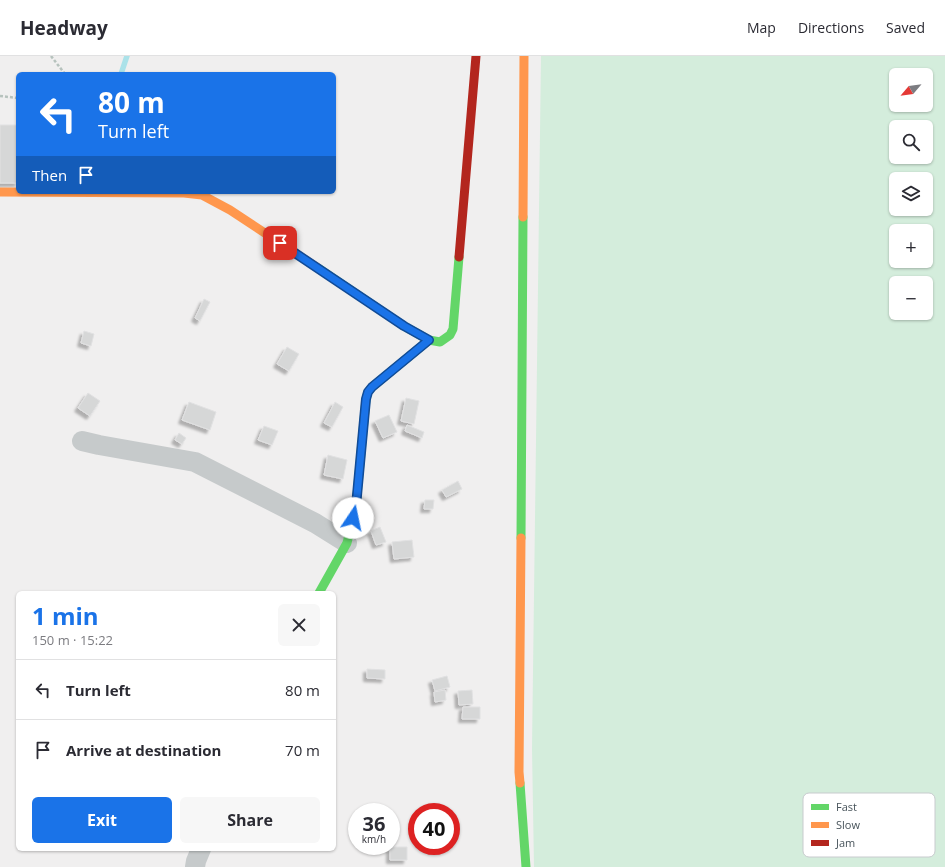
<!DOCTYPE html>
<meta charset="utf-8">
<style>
:root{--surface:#fff;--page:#f7f7f7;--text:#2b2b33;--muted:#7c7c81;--line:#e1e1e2;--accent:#1a73e8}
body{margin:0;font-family:"Open Sans",sans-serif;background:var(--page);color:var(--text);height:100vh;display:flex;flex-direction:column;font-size:15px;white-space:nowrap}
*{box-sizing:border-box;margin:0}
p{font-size:13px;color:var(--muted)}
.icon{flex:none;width:22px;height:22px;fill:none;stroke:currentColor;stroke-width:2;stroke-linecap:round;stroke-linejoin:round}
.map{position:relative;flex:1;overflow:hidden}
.panel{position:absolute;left:16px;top:535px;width:320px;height:260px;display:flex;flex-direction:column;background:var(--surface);border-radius:6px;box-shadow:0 1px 3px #0004}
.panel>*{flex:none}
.top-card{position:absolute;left:16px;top:16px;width:320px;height:122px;border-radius:6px;box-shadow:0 1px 3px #0004;background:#1a73e8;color:#fff;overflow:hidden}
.needle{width:26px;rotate:241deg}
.tools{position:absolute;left:889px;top:12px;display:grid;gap:8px}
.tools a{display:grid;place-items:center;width:44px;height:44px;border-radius:6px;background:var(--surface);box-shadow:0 1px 3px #0004;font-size:20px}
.speed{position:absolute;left:348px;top:747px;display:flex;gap:8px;font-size:20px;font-weight:700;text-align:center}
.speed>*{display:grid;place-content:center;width:52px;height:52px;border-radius:50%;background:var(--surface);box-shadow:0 1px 3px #0004;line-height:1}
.speed small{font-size:10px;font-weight:400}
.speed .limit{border:6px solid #d22;background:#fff;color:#111}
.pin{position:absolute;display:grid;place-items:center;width:34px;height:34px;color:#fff;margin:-17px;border-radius:8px;box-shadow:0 2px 6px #0006}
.me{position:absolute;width:44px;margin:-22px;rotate:11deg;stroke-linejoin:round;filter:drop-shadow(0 0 3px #0008)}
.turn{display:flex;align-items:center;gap:14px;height:84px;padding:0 16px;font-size:18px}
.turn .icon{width:52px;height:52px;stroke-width:2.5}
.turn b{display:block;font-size:28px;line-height:34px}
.then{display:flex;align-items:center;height:38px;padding:0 16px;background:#0003;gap:8px;font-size:15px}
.round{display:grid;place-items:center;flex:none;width:42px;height:42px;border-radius:6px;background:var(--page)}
.headline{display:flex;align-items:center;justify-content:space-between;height:68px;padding:0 16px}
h1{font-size:24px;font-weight:700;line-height:30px;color:var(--accent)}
.cta{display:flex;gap:8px;margin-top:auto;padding:8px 16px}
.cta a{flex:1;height:46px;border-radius:6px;background:var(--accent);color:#fff;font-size:16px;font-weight:700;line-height:46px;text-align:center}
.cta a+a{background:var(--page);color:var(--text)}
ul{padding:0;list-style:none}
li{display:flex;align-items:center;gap:12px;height:60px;padding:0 16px;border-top:1px solid var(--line)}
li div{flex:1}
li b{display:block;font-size:15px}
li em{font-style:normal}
header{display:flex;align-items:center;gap:24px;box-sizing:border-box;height:56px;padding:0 20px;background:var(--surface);border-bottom:1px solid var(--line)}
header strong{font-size:19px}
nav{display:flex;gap:22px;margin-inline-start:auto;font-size:14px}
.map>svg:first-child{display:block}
</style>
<header>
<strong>Headway</strong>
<nav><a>Map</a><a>Directions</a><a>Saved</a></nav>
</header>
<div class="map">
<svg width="945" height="811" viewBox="0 0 945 811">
<defs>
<filter id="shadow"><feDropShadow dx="-3.5" dy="3.5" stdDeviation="1" flood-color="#0004"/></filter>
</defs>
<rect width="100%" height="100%" fill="#f0efef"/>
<path fill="#d4eddc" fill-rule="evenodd" d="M541,0H945V811H534L532,693ZM896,19H926V49H896ZM896,71H926V101H896ZM896,123H926V153H896ZM896,175H926V205H896ZM896,227H926V257H896Z"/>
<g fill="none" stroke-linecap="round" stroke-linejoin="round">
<path stroke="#abe2e9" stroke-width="5.5" d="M121,18L127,0"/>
</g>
<path fill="#d6d7d7" stroke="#e1e1e2" filter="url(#shadow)" d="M0,69H18V127H0Z
M204,243L210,246L200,265L195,262Z
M84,275L94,278L91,290L81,287Z
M287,291L299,298L289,315L277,308Z
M88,337L100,345L90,360L78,352Z
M406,342L419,345L414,368L401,365Z
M189,346L216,356L210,374L182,364Z
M335,346L343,351L332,371L324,367Z
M389,359L397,376L383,382L375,365Z
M407,369L424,376L422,382L405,375Z
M264,370L278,375L272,389L258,384Z
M179,377L186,382L182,388L175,384Z
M328,399L347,404L343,423L324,419Z
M458,425L462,433L446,441L442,434Z
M425,444H434L433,453H424Z
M380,471L386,486L376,489L371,475Z
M412,484L414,501L394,503L392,486Z
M367,613L385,614V623L367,622Z
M447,620L450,631L435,635L432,624Z
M445,634L446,644L435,646L434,636Z
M472,634L473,648L459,649L458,635Z
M463,651H480V663H462Z
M390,791H407V804H390Z"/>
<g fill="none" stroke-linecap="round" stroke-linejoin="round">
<path stroke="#b6c2bd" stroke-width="2.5" stroke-dasharray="3 2" stroke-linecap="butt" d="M51,0L65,18
M0,40L18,42"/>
<path stroke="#c6cacb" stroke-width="20" d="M82,385L99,389L195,406L315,467L347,487
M195,811L196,805L201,793"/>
<path stroke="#63d668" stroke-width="9" d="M318,212L404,270L429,284L440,286L450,279L453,273L459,201
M521,482L523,161
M319,537L347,487L356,450L366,343L368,336L372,331L429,284
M520,727L526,811"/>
<path stroke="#ff974d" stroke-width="9" d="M1,136L184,137L202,139L230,154L318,212
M523,161L524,0
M520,727L519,716L521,482"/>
<path stroke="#b3261e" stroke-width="9" d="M459,201L476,0"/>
</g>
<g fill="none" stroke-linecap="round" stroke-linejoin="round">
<defs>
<path id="route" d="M280,187L404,270L429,284L372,331L368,336L366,343L356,450L353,462"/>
</defs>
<use href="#route" stroke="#114b97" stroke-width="10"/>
<use href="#route" stroke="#1a73e8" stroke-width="7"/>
</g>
<rect x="803" y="737" width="132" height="64" rx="6" fill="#fff" stroke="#c8cbce" stroke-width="1"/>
<rect x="811" y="748" width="18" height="6" fill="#63d668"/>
<rect x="811" y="766" width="18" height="6" fill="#ff974d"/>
<rect x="811" y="784" width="18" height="6" fill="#b3261e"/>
<g font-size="11" fill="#47535a">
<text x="836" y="755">Fast</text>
<text x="836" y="773">Slow</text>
<text x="836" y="791">Jam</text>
</g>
</svg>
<div class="tools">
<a><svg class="needle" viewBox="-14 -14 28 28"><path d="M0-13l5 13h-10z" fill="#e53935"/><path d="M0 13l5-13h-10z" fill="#7c7c81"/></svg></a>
<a><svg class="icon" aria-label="search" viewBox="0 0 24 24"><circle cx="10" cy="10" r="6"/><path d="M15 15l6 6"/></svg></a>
<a><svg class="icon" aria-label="layers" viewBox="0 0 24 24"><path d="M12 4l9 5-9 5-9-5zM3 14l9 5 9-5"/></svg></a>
<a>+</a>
<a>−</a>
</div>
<div class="speed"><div>36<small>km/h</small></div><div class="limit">40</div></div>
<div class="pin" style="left:280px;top:187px;background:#d93025"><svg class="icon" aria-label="arrive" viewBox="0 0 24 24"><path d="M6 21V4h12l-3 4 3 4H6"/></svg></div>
<svg class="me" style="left:353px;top:462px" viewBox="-20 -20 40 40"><circle r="19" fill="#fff"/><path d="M0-13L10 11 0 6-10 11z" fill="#1a73e8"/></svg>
<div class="top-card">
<div class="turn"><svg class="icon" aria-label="left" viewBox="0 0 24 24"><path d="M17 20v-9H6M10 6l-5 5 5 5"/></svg><div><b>80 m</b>Turn left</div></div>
<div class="then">Then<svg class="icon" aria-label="arrive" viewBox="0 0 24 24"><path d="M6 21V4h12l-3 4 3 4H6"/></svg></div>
</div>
<section class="panel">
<div class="headline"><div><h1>1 min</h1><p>150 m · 15:22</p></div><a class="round"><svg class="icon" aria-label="close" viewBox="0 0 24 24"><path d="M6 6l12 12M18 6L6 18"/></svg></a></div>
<ul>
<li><svg class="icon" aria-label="left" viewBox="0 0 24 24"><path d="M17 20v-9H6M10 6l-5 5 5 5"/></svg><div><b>Turn left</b></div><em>80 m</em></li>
<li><svg class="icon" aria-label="arrive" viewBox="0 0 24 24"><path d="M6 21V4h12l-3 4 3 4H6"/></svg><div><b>Arrive at destination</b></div><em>70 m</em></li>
</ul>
<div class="cta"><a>Exit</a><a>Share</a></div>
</section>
</div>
